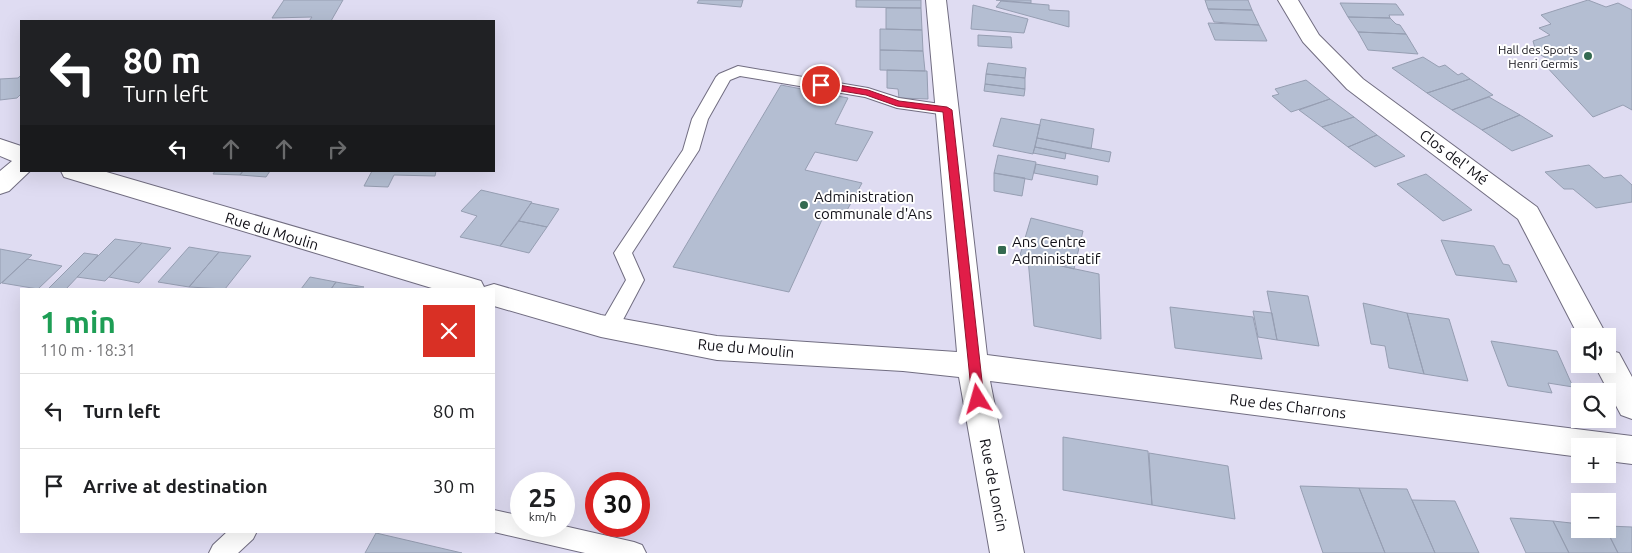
<!DOCTYPE html>
<meta charset="utf-8">
<style>
:root{--surface:#fff;--page:#f2f2f2;--text:#202124;--muted:#757577;--line:#e0e0e0}
body{margin:0;font-family:Ubuntu,sans-serif;background:var(--page);color:var(--text);height:100vh;display:flex;flex-direction:column;font-size:19px;white-space:nowrap}
*{box-sizing:border-box;margin:0}
p{font-size:16px;color:var(--muted)}
.icon{flex:none;width:28px;height:28px;fill:none;stroke:currentColor;stroke-width:2;stroke-linecap:round;stroke-linejoin:round}
.map{position:relative;flex:1;overflow:hidden}
.drawer{position:absolute;left:20px;top:288px;width:475px;height:245px;display:flex;flex-direction:column;background:var(--surface);border-radius:0px;box-shadow:0 5px 20px #0002}
.drawer>*{flex:none}
.hud{position:absolute;left:20px;top:20px;width:475px;height:152px;border-radius:0px;box-shadow:0 5px 20px #0002;background:#202124;color:#fff;overflow:hidden}
.buttons{position:absolute;left:1571px;top:328px;display:grid;gap:10px}
.buttons a{display:grid;place-items:center;width:45px;height:45px;border-radius:0px;background:var(--surface);box-shadow:0 5px 20px #0002;font-size:25px}
.speed{position:absolute;left:510px;top:472px;display:flex;gap:10px;font-size:25px;font-weight:700;text-align:center}
.speed>*{display:grid;place-content:center;width:65px;height:65px;border-radius:50%;background:var(--surface);box-shadow:0 5px 20px #0002;line-height:1}
.speed small{font-size:12px;font-weight:400}
.speed .limit{border:8px solid #d22;background:#fff;color:#111}
.pin{position:absolute;display:grid;place-items:center;width:42px;height:42px;color:#fff;margin:-21px;border:2px solid #fff;border-radius:50%;box-shadow:0 1px 5px #0007}
.me{position:absolute;width:55px;margin:-28px;rotate:352deg;stroke-linejoin:round;filter:drop-shadow(0 0 4px #0008)}
.turn{display:flex;align-items:center;gap:18px;height:105px;padding:0 20px;font-size:22px}
.turn .icon{width:65px;height:65px;stroke-width:2.5}
.turn b{display:block;font-size:35px;line-height:42px}
.lanes{display:flex;align-items:center;height:48px;padding:0 20px;background:#0003;justify-content:center;gap:25px;direction:ltr}
.lanes .off{opacity:.35}
.round{display:grid;place-items:center;flex:none;width:52px;height:52px;border-radius:0px;background:var(--page)}
.summary{display:flex;align-items:center;justify-content:space-between;height:85px;padding:0 20px}
h1{font-size:30px;font-weight:700;line-height:38px;color:#1e9e55}
ul{padding:0;list-style:none}
li{display:flex;align-items:center;gap:15px;height:75px;padding:0 20px;border-top:1px solid var(--line)}
li div{flex:1}
li b{display:block;font-size:19px}
li em{font-style:normal}
.map>svg:first-child{display:block}
</style>
<div class="map">
<svg width="1632" height="553" viewBox="0 0 1632 553">
<rect width="100%" height="100%" fill="#dfdcf2"/>
<path fill="#b4bed2" stroke="#969eb2" d="M284,0H343L331,21H309L312,17L272,18Z
M699,0H743L741,7L697,3Z
M856,0H921V8L856,7Z
M996,0H1031V3Z
M1205,0H1248L1252,10L1208,9Z
M1588,0L1606,7L1618,3L1632,10V110L1623,105L1593,117L1544,64L1551,61L1536,52L1533,41L1550,35L1539,28L1551,24L1541,15Z
M1001,1L1049,5V10L1069,11V27L996,7Z
M1340,3L1396,4L1404,15H1389L1390,18L1348,17Z
M973,5L1028,19L1024,33L971,29Z
M886,8H921L922,30L886,29Z
M1208,9L1252,10L1259,25L1214,22Z
M1348,17L1390,18L1396,24L1400,25L1406,34L1358,32Z
M1208,23L1259,25L1267,41L1215,40Z
M880,29L922,30L923,51L880,50Z
M1358,32L1406,34L1418,54L1368,50Z
M978,35L1011,37L1012,48L978,46Z
M880,50L923,51L925,71L880,70Z
M1423,57L1439,67L1445,65L1458,75L1462,73L1470,79L1427,93L1392,68Z
M988,63L1026,68L1025,78L986,74Z
M887,70L927,71L928,99L899,98L898,89L887,88Z
M986,74L1025,78V89L985,84Z
M21,75V94L17,98L0,100V79L18,78Z
M1470,79L1493,95L1452,110L1427,93Z
M1306,80L1330,99L1291,112L1272,96L1279,94L1275,89Z
M985,84L1025,89L1024,96L984,91Z
M781,85L848,98L835,124L873,132L857,161L815,152L805,170L862,183L845,214L826,211L789,292L673,267Z
M1489,97L1520,115L1482,130L1452,110Z
M1330,99L1354,117L1322,127L1299,110Z
M1520,115L1553,136L1512,151L1482,130Z
M1354,117L1377,135L1348,147L1322,127Z
M1001,118L1040,125L1033,154L993,146Z
M1041,119L1094,129L1091,149L1037,138Z
M1377,135L1405,156L1375,167L1348,147Z
M1037,138L1111,152L1109,162L1035,147Z
M1035,147L1066,153L1065,159L1033,153Z
M998,155L1036,162L1032,180L994,173Z
M1036,164L1098,176L1097,185L1034,173Z
M1589,165L1604,178L1621,175L1632,185V202L1596,208L1573,189H1564L1545,172Z
M215,171H243L240,175L213,174Z
M243,171H270L266,177L240,175Z
M372,171H436L435,176L394,175L388,187L364,186Z
M994,173L1025,178L1022,196L994,191Z
M1426,174L1472,210L1443,221L1397,184Z
M481,190L532,202L500,246L460,237L477,216L461,211Z
M531,203L559,209L547,227L519,221Z
M1031,218L1083,231L1074,269L1020,255Z
M519,221L547,227L529,253L500,246Z
M115,239L142,243L105,281L77,277Z
M1441,240L1494,246L1503,264L1509,265L1517,282L1456,275Z
M142,243L171,248L139,283L109,277Z
M189,247L219,252L189,287L158,282Z
M0,249L32,255L0,284Z
M219,252L251,256L225,289L189,287Z
M84,253L98,255L66,289H48Z
M27,259L62,266L38,289L2,283Z
M1028,259L1099,274L1101,339L1034,326Z
M310,277L336,282L331,289H301Z
M336,282L364,287L331,289Z
M1267,291L1308,296L1319,346L1277,340Z
M1363,303L1407,313L1424,374L1389,368L1385,346L1371,344Z
M1170,307L1253,317L1262,359L1175,348Z
M1253,311L1272,313L1277,340L1258,337Z
M1407,313L1449,319L1468,381L1424,374Z
M1491,341L1557,351L1573,387L1548,383L1552,393L1508,386Z
M1063,437L1148,451L1152,505L1063,490Z
M1149,453L1228,466L1235,519L1152,505Z
M1300,486L1359,488L1385,553H1323Z
M1359,488L1407,489L1435,553H1385Z
M1412,500L1455,501L1479,553H1435Z
M1510,518L1553,521L1569,553H1526Z
M1553,521L1580,524V529H1606L1618,553H1569Z
M1608,526L1632,527V553H1618L1606,529Z
M376,533L462,553H365Z"/>
<g fill="none" stroke-linecap="round" stroke-linejoin="round">
<defs>
<path id="lane" d="M738,66L868,88L899,98L947,105L955,110L947,115L897,108L865,97L740,76L730,80L708,119L699,150L632,253L644,280L616,333L609,335L602,333L599,327L626,280L614,253L683,150L692,119L716,77L719,74Z
M494,510L521,516V526H564L634,542L642,545L646,553H585L494,532Z
M228,531H257L253,539L238,553H209L213,545Z"/>
<path id="street" d="M926,0H946L987,355L1632,436V464L1608,461V446H1580V457L990,381L1024,553H990L959,377L903,371L717,360L601,337L494,306V289H435L64,177L61,171H103L471,278L481,281L484,287L494,284L601,315L717,336L957,352Z
M1278,0H1298L1319,35L1363,79L1537,207L1607,336H1580V339L1518,219L1347,89L1303,42Z
M0,139L21,146V171H30L9,191L0,194V171L12,161L0,156Z
M1608,350L1619,353L1632,377V419L1621,415L1594,364H1608Z"/>
</defs>
<use href="#lane" stroke="#716d81" stroke-width="2"/>
<use href="#street" stroke="#716d81" stroke-width="2"/>
<use href="#lane" fill="#fff" fill-rule="evenodd"/>
<use href="#street" fill="#fff" fill-rule="evenodd"/>
</g>
<path fill="#e11d48" stroke="#92132f" d="M821,82L868,90L899,101L947,107L952,110L984,399L983,403H973L972,399L943,112L897,106L866,95L817,87L816,85Z"/>
<g fill="#346a50" stroke="#fff" stroke-width="2">
<circle cx="1588" cy="56" r="5"/>
<circle cx="804" cy="205" r="5"/>
<rect x="997" y="245" width="10" height="10" rx="2.5"/>
</g>
<g text-anchor="middle" dominant-baseline="central" stroke-width="4" stroke-linejoin="round" paint-order="stroke">
<g font-size="12" fill="#121118" stroke="#fff" text-anchor="end">
<text x="1578" y="49">Hall des Sports<tspan x="1578" dy="14">Henri Germis</tspan></text>
</g>
<g font-size="15" fill="#121118" stroke="#fff">
<text transform="translate(1454 157) rotate(37)">Clos del' Mé</text>
<text transform="translate(272 231) rotate(17)">Rue du Moulin</text>
<text transform="translate(746 348) rotate(5)">Rue du Moulin</text>
<text transform="translate(1288 406) rotate(7)">Rue des Charrons</text>
<text transform="translate(994 485) rotate(79)">Rue de Loncin</text>
</g>
<g font-size="15" fill="#121118" stroke="#fff" text-anchor="start">
<text x="814" y="196">Administration<tspan x="814" dy="17">communale d'Ans</tspan></text>
<text x="1012" y="241">Ans Centre<tspan x="1012" dy="17">Administratif</tspan></text>
</g>
</g>
</svg>
<div class="buttons">
<a><svg class="icon" aria-label="sound" viewBox="0 0 24 24"><path d="M4 9h4l5-4v14l-5-4H4zM17 9q2 3 0 6"/></svg></a>
<a><svg class="icon" aria-label="search" viewBox="0 0 24 24"><circle cx="10" cy="10" r="6"/><path d="M15 15l6 6"/></svg></a>
<a>+</a>
<a>−</a>
</div>
<div class="speed"><div>25<small>km/h</small></div><div class="limit">30</div></div>
<div class="pin" style="left:821px;top:85px;background:#d93025"><svg class="icon" aria-label="arrive" viewBox="0 0 24 24"><path d="M6 21V4h12l-3 4 3 4H6"/></svg></div>
<svg class="me" style="left:978px;top:399px" viewBox="-20 -20 40 40"><path d="M0-17L14 15 0 8-14 15z" fill="#e11d48" stroke="#fff" stroke-width="4"/></svg>
<div class="hud">
<div class="turn"><svg class="icon" aria-label="left" viewBox="0 0 24 24"><path d="M17 20v-9H6M10 6l-5 5 5 5"/></svg><div><b>80 m</b>Turn left</div></div>
<div class="lanes"><svg class="icon" aria-label="left" viewBox="0 0 24 24"><path d="M17 20v-9H6M10 6l-5 5 5 5"/></svg><svg class="icon off" aria-label="ahead" viewBox="0 0 24 24"><path d="M12 20V5M6 11l6-6 6 6"/></svg><svg class="icon off" aria-label="ahead" viewBox="0 0 24 24"><path d="M12 20V5M6 11l6-6 6 6"/></svg><svg class="icon off" aria-label="right" viewBox="0 0 24 24"><path d="M7 20v-9h11M14 6l5 5-5 5"/></svg></div>
</div>
<section class="drawer">
<div class="summary"><div><h1>1 min</h1><p>110 m · 18:31</p></div><a class="round" style="background:#d93025;color:#fff"><svg class="icon" aria-label="close" viewBox="0 0 24 24"><path d="M6 6l12 12M18 6L6 18"/></svg></a></div>
<ul>
<li><svg class="icon" aria-label="left" viewBox="0 0 24 24"><path d="M17 20v-9H6M10 6l-5 5 5 5"/></svg><div><b>Turn left</b></div><em>80 m</em></li>
<li><svg class="icon" aria-label="arrive" viewBox="0 0 24 24"><path d="M6 21V4h12l-3 4 3 4H6"/></svg><div><b>Arrive at destination</b></div><em>30 m</em></li>
</ul>
</section>
</div>
